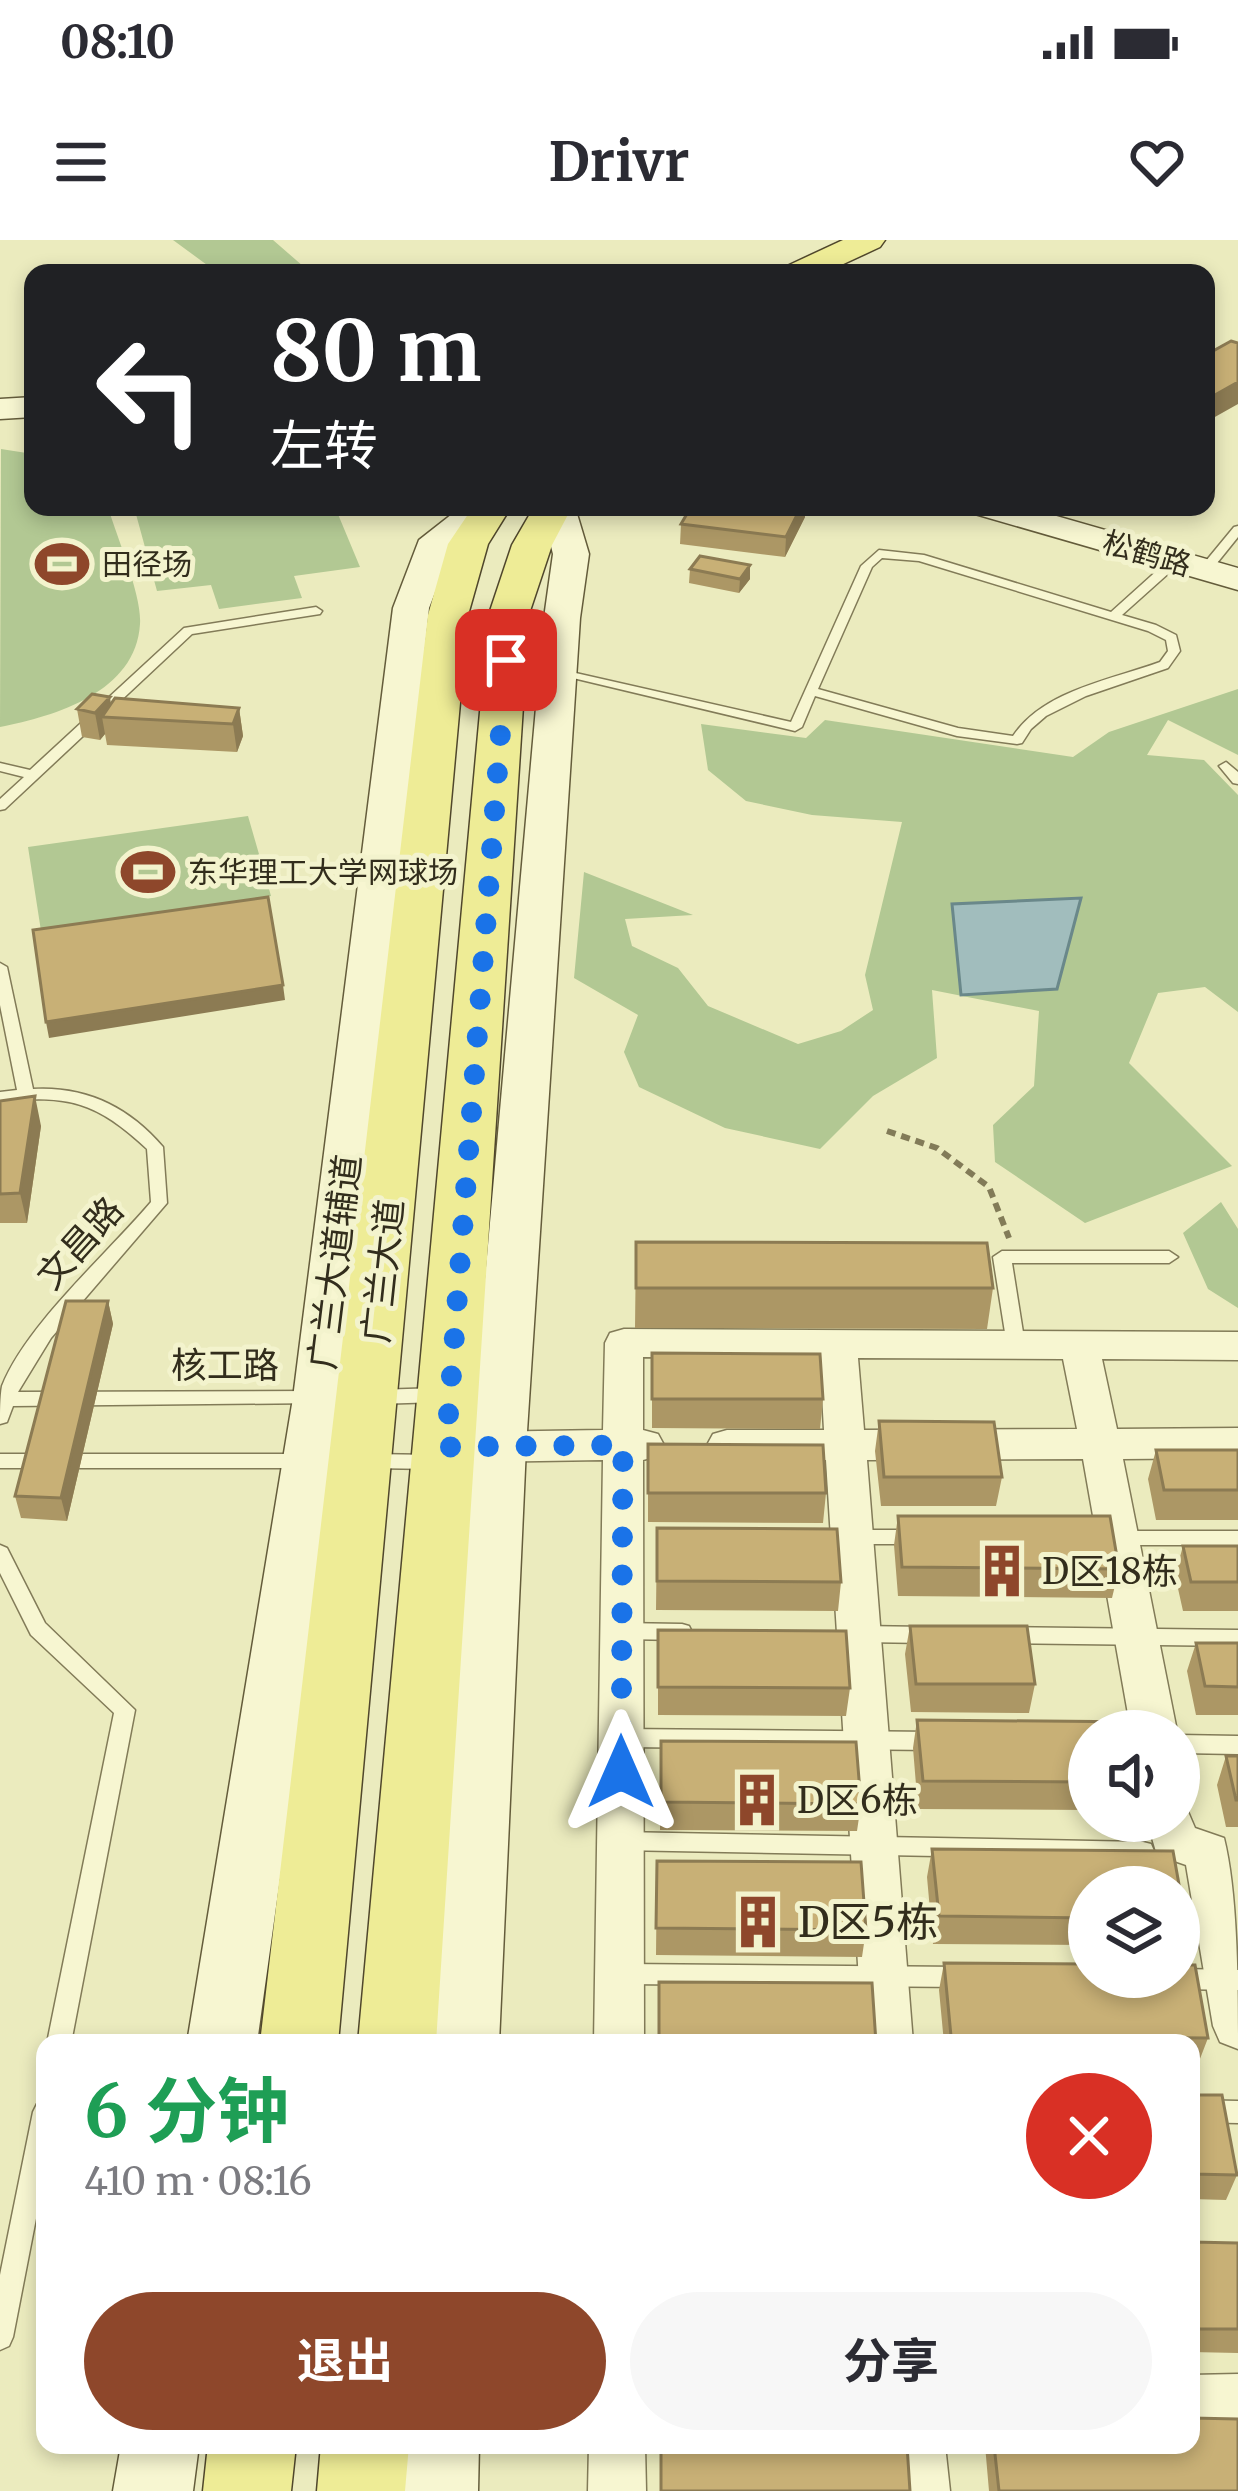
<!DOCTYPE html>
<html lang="zh">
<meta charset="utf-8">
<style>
:root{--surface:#fff;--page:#f7f7f7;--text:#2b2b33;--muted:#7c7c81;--accent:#8e472b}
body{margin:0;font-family:Merriweather,"Noto Sans SC",serif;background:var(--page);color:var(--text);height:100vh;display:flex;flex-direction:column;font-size:45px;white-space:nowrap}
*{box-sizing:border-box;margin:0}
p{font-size:39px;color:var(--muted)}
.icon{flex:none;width:66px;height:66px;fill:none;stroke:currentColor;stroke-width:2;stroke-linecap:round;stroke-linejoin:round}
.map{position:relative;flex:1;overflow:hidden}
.drawer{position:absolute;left:36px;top:1794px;width:1164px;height:420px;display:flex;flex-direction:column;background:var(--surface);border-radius:24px;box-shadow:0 6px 18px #0003}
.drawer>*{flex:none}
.top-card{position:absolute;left:24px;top:24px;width:1191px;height:252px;border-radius:24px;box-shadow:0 6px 18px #0003;background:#202124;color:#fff;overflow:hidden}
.fabs{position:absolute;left:1068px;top:1470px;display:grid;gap:24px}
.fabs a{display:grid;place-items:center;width:132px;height:132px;border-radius:50%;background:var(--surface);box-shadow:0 6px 18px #0003;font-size:60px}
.pin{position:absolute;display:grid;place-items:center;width:102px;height:102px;color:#fff;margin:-51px;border-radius:24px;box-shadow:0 6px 18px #0006}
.me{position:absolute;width:132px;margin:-66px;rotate:0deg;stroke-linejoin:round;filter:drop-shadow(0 0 9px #0008)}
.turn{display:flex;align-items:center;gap:42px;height:252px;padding:0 48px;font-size:54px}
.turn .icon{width:156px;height:156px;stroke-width:2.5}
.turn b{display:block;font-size:84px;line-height:102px}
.round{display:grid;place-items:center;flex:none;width:126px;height:126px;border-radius:63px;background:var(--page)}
.head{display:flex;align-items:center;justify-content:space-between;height:204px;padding:0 48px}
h1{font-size:72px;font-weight:700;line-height:90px;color:#1e9e55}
.cta{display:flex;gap:24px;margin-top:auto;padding:24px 48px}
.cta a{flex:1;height:138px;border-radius:72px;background:var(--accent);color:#fff;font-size:48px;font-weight:700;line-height:138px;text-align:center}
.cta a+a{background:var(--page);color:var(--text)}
.status{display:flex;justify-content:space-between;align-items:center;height:84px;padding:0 60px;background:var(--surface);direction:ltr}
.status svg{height:33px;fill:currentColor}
header{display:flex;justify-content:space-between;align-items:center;height:156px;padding:0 48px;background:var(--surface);font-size:54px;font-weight:700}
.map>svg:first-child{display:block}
</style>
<div class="status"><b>08:10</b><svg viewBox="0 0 49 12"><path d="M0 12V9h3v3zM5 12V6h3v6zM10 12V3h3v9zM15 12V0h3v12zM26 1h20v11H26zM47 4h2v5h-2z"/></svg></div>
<header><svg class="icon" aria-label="menu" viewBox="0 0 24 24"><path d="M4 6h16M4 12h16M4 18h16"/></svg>Drivr<svg class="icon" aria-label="heart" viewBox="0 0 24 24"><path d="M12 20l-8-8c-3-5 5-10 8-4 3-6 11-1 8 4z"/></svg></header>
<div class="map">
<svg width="1238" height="2251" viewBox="0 0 1238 2251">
<rect width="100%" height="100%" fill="#ebebbe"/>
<path fill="#b2c893" d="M173,0H273L311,33H218Z
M1,209L33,214V267H108C117,298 142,355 140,384C136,452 56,476 0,487Z
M134,267H335L360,327L294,336L302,358L219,369L211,345L157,351Z
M1238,449V515L1168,480L1147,515L1204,520L1238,555V772L1205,747L1158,753L1129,823L1232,926L1085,983L995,922L993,885L1034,846L1039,771L932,750L937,818L873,856L820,909L725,888L639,847L624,812L638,775L574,738L584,632L693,675L625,679L632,706L678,728L708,766L798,804L841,791L873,770L865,735L902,582L812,575L746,561L708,530L701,484L806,498L825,480L1073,517L1109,492Z
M248,576L271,656L41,691L28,607Z
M1221,962L1238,989V1068L1208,1049L1183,993Z"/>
<path fill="#a1bdbd" stroke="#6a888a" stroke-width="3" d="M1081,658L1057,749L961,755L952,664Z"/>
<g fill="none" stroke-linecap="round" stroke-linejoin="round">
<defs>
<path id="lane" d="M1238,286V297L1209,333H1201V327L1234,287Z
M879,310L924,315L1111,372L1171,318H1179V324L1122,375L1156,385L1176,395L1180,411L1168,428L1086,456L1046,476L1031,489L1022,503L1017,504L957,496L815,456L802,487L795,491L552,433L558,429L791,482L861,326ZM882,318L919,321L1148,391L1166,400L1168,411L1160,422C1111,440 1044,450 1013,496L958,488L818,449L872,327Z
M316,367L322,371L320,374L192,394L5,569L0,570V559L24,537L0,531V523L30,530L184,388Z
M1226,522L1238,532V544L1233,543L1219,526Z
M0,723L7,727L33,849C85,846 129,867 163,907L167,963L51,1098L18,1152L313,1151L319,1153L322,1158L319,1163L13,1166L7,1182L0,1184C0,1172 0,1157 2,1146C26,1085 107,1014 151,962L147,909C97,862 67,854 0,862V852L17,850L0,765Z
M1002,1011H1169L1178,1017L1169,1023H1012L1025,1105L1016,1111L1007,1105L993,1017Z
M439,1148L448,1155L439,1162L376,1164L367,1157L376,1150Z
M0,1214H307L314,1216L316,1221L314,1226L307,1228H0Z
M371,1214L433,1215L440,1217L442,1222L440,1227L433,1229L371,1228L364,1226L362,1221L364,1216Z
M849,1290H917L924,1292L927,1297L924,1302L917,1304H849L842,1302L839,1297L842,1292Z
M1119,1291H1238V1305H1119L1112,1303L1109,1298L1112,1293Z
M0,1305L7,1308L45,1383L135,1470L71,1803H47L114,1473L31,1395L0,1333Z
M621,1383L682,1384L689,1386L692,1392L689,1398L682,1400L621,1399L614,1397L611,1391L614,1385Z
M860,1386L928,1387L935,1389L938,1395L935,1401L928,1403L860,1402L853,1400L850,1394L853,1388Z
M1004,1387L1238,1390V1406L1004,1403L997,1401L994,1395L997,1389Z
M621,1489L934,1492L941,1495L944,1501L941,1507L934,1510L621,1507L614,1504L611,1498L614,1492Z
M1179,1495L1238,1496V1514L1179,1513Z
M620,1592L1143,1602L1151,1604L1154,1611L1151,1618L1143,1620L620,1610L612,1608L609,1601L612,1594Z
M625,1724L963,1727L971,1730L974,1737L971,1744L963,1747L625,1744L617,1741L614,1734L617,1727Z
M1179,1729L1238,1730V1750L1177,1749L1169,1746L1167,1737H1179Z
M1191,1860L1238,1861V1883L1191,1882Z
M45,1861V1932L13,2097L9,2106L0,2110V2035L33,1872L37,1864Z"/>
<path id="street" d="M624,1089L1238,1092V1120L1102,1119L1117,1189L1238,1188V1218L1123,1219L1177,1491H1131L1083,1219L867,1220L913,1803H863L826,1220H727L713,1216L707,1205L713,1194L727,1190H824L820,1118L643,1117V1190L658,1194L664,1205L658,1216L643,1220L644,1803H594L603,1220L475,1222L461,1218L455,1207L461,1196L475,1192L603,1190L605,1103L610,1093ZM858,1118L1063,1119L1077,1189L864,1190Z
M1179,1564L1186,1567L1195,1588L1224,1598C1238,1654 1238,1747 1238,1809L1220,1802L1213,1786L1186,1625L1157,1615L1147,1581H1179Z
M1238,2134V2190L1191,2191V2135Z
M589,2205H645L646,2251H588Z
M889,2205H945L950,2251H892Z"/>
<path id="secondary" d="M33,157V177L0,179V159Z
M461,267H501L453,305L429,368L347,1158L257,1803H187L293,1158L393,368L419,300Z
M541,267H575L589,314L580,378L526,1207L499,1803H429L470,1207L544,378L553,314Z
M970,267H1025L1238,328V350L975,274Z
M121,2205H199L193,2251H113Z
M401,2205H479L478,2251H398Z"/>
<path id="primary" d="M843,0H885L880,7L824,33H782L787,26Z
M473,267H511L488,304L468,375L338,1803H260L428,375L448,304Z
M534,267H572L552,305L529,374L436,1803H358L489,374L512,305Z
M208,2205H296L291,2251H203Z
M321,2205H409L405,2251H317Z"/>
</defs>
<use href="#lane" stroke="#827b58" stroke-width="3"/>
<use href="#street" stroke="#827b58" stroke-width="3"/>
<use href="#secondary" stroke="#645c3b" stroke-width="3"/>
<use href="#primary" stroke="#50472c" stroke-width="3"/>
<path stroke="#827b58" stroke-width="6" stroke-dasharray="9 6" stroke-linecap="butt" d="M887,891L937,908L989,947L1009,998"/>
<use href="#lane" fill="#f7f6d1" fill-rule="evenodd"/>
<use href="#street" fill="#f7f6d1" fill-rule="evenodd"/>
<use href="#secondary" fill="#f7f6d1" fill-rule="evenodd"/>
<use href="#primary" fill="#eeec96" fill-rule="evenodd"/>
</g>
<path fill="#ac9765" d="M805,267V277L785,317L680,304L681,284Z
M750,325V339L739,353L689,343L690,329Z
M111,464L239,468L243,496L237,512L107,505L105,494L100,500L82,497L77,469Z
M0,861L41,886L27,983H0Z
M636,1002L993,1048L987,1089L635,1088Z
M108,1061L113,1084L67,1281L21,1278L15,1256Z
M652,1113L823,1159L820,1189L652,1188Z
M879,1181L1002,1237L996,1266H881L875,1211Z
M648,1204L826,1253L823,1283L648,1282Z
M1156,1210H1238V1280H1156L1148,1239Z
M898,1276L1119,1329L1112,1358L898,1356L894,1305Z
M657,1288L841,1342L838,1371L656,1370Z
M1183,1306H1238V1371H1183L1175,1335Z
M910,1386L1035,1444L1029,1473L911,1472L905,1414Z
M658,1390L850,1448L846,1476L658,1475Z
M1196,1403H1238V1475H1196L1187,1431Z
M917,1480L1089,1491V1570L918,1569L913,1508Z
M661,1501L861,1564L857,1591L660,1590Z
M1226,1516H1238V1587H1226L1217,1545Z
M932,1609L1173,1611L1185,1678L1179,1697V1647H1089V1705L933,1704L927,1637Z
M657,1621L866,1690L862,1717L656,1715Z
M944,1723L1208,1798L1198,1824H1191V1803H944L939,1750Z
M1191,1855L1237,1935L1226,1960L1191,1959Z
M1191,2002L1238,2003V2113L1191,2112Z
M985,2205H1191L1238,2251H989Z"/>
<path fill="#8c7b53" d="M1238,142V164L1206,182V160Z
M801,267H805V277L785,317L786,297Z
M750,325V339L739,353L740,339Z
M110,457L113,478L102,477L105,494L100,500L95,473Z
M239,468L243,496L237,512L233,484Z
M283,745L285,760L49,798L46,782Z
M35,856L41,886L27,983L20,953Z
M108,1061L113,1084L67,1281L61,1258Z"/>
<path fill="#c8b076" stroke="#8c7b53" stroke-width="3" d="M1231,101L1238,103V142L1206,160V115Z
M691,267H801L786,297L681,284Z
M700,316L750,325L740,339L690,329Z
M92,454L110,457L95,473L77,469Z
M115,458L239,468L233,484L102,477Z
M268,657L283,745L46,782L33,690Z
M35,856L20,953L0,954V861Z
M636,1002L987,1003L993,1048H636Z
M66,1061H108L61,1258L15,1256Z
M652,1113L820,1114L823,1159H652Z
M879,1181L994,1182L1002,1237H884Z
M648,1204L823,1205L826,1253H648Z
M1156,1210H1238V1250H1164Z
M898,1276H1110L1119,1329L902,1327Z
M657,1288L837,1289L841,1342L657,1341Z
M1183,1306H1238V1342H1191Z
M910,1386H1027L1035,1444H916Z
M658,1390L846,1391L850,1448L658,1447Z
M1196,1403H1238V1447L1205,1446Z
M917,1480L1147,1482L1149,1491H1089V1542L923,1541Z
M661,1501L856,1502L861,1564L661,1562Z
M1226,1516H1238V1560H1236Z
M932,1609L1173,1611L1185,1678H1179V1647H1089V1678L939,1676Z
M657,1621L861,1622L866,1690L656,1688Z
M944,1723L1089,1724V1737H1179V1725H1195L1208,1798L951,1796Z
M659,1742L872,1743L876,1803H659Z
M1191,1855H1222L1237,1935L1191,1934Z
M1191,2002L1238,2003V2089H1191Z
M1191,2178L1238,2179V2251H999L994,2205H1191Z
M661,2205H907L910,2251H661Z"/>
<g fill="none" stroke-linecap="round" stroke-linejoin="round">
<path stroke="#1a73e8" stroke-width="21" stroke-dasharray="0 37.8" d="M506,420L446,1207L623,1205L621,1532"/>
</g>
<defs>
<symbol id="stadium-bare" viewBox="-9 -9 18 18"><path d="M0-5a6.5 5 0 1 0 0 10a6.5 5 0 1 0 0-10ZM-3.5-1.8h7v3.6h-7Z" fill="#8e472b" stroke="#f3f3cd" stroke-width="2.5" paint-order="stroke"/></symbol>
<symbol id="building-bare" viewBox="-9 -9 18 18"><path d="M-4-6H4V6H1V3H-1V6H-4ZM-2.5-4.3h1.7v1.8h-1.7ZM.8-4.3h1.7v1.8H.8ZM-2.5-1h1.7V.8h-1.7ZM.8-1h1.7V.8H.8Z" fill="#8e472b" stroke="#f3f3cd" stroke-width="2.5" paint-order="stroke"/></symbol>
</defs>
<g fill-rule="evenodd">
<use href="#stadium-bare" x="24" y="286" width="76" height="76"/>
<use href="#stadium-bare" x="110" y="594" width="76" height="76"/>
<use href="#building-bare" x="964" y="1293" width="76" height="76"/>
<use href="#building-bare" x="719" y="1522" width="76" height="76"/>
<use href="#building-bare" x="720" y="1644" width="76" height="76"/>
</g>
<g text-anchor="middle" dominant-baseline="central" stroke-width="10" stroke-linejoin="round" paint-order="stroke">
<g font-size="30" fill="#322d1c" stroke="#f3f3cd">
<text transform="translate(1147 313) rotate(16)">松鹤路</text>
</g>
<g font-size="30" fill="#322d1c" stroke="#f3f3cd" text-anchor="start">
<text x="102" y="324">田径场</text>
<text x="188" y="632">东华理工大学网球场</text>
</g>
<g font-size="36" fill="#322d1c" stroke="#f3f3cd">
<text transform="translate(80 1003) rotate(-48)">文昌路</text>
<text transform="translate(335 1022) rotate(-83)">广兰大道辅道</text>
<text transform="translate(383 1031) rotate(-84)">广兰大道</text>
<text x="225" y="1125">核工路</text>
</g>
<g font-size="36" fill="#322d1c" stroke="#f3f3cd" text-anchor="start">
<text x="1042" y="1331">D区18栋</text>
<text x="797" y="1560">D区6栋</text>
</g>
<g font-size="42" fill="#322d1c" stroke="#f3f3cd" text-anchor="start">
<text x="798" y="1682">D区5栋</text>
</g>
</g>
</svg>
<div class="fabs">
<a><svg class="icon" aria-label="sound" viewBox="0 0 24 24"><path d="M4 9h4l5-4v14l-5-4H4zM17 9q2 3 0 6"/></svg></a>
<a><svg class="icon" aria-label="layers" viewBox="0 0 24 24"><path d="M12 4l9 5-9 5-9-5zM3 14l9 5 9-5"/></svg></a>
</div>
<div class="pin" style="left:506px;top:420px;background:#d93025"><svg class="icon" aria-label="arrive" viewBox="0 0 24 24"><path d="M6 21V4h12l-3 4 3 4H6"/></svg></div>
<svg class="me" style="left:621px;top:1532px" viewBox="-20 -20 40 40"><path d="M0-17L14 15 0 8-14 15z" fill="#1a73e8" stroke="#fff" stroke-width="4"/></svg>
<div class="top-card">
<div class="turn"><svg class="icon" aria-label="left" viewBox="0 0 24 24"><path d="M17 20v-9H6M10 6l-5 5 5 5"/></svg><div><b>80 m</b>左转</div></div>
</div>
<section class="drawer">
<div class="head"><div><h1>6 分钟</h1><p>410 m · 08:16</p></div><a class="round" style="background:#d93025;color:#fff"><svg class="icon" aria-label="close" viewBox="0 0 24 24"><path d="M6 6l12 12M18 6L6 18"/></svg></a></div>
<div class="cta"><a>退出</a><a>分享</a></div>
</section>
</div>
